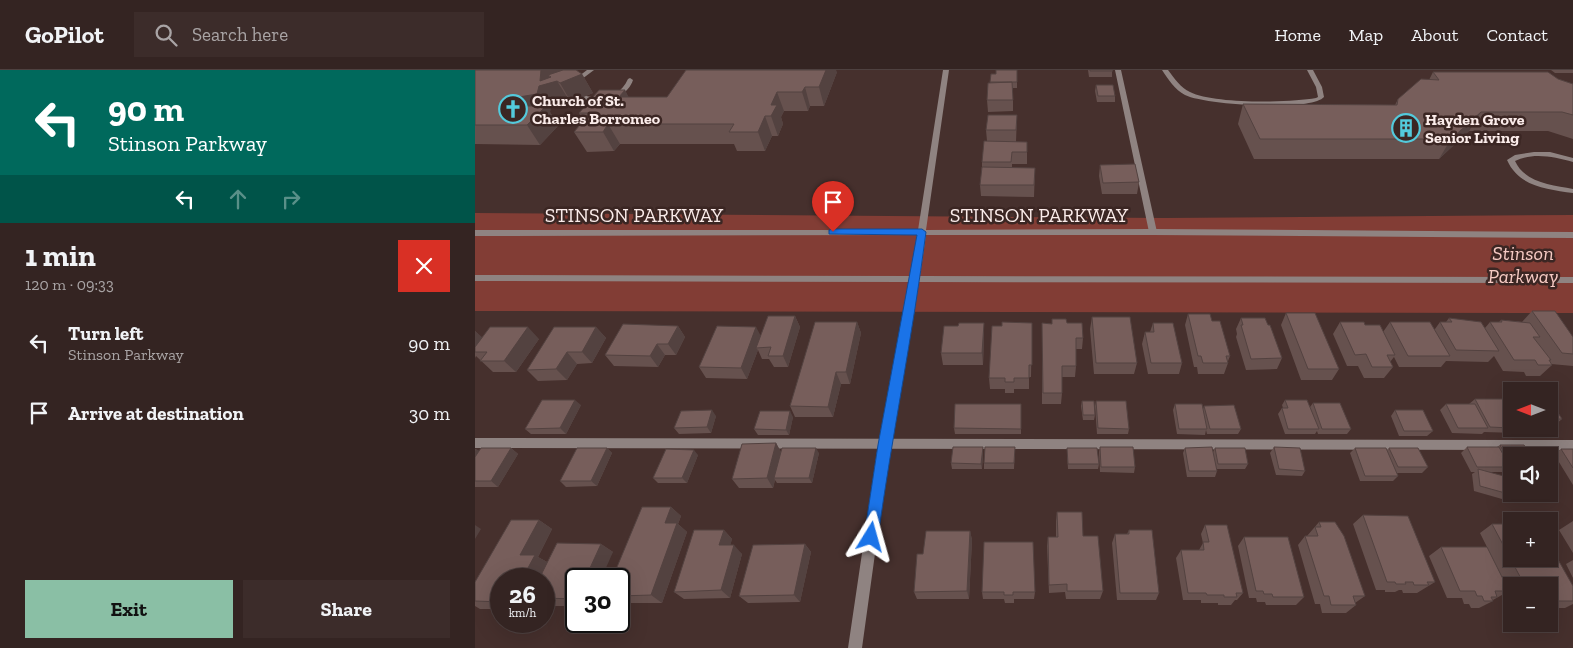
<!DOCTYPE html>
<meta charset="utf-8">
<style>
:root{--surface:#342422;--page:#3c2c2a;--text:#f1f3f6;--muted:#a9a4a5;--line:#4e4140;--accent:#8abfa5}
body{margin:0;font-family:"Zilla Slab",serif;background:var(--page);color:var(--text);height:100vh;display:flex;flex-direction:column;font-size:19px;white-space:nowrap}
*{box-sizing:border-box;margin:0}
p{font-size:16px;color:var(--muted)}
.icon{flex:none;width:28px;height:28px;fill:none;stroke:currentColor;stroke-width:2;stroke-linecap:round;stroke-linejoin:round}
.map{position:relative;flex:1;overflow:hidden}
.drawer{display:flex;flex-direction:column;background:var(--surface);width:475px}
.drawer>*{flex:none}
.banner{background:#00695c;color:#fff;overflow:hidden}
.needle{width:32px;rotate:270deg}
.controls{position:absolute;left:1028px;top:312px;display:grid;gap:10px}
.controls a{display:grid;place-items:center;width:55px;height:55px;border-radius:0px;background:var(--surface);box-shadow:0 5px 20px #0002,0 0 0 1px var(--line);font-size:25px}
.speed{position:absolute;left:15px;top:498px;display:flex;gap:10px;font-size:25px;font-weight:700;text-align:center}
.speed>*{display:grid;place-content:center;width:65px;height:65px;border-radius:50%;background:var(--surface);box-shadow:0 5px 20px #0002,0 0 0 1px var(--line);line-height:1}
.speed small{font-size:12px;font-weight:400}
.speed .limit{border:2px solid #111;border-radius:8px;background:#fff;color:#111}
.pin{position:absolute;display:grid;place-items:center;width:42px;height:42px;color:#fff;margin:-51px -21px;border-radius:50% 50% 50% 0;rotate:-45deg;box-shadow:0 0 5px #0007}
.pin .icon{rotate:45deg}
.me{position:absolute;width:55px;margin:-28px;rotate:8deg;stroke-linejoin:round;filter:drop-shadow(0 0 4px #0008)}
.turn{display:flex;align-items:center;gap:18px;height:105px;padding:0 25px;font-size:22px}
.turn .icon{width:65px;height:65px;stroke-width:2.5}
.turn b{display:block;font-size:35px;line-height:42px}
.lanes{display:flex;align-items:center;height:48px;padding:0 25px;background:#0003;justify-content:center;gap:25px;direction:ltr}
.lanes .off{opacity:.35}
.round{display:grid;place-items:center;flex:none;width:52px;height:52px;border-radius:0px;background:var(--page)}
.headline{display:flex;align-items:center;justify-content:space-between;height:85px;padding:0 25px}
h1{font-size:30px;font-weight:700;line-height:38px}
.cta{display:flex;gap:10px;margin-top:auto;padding:10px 25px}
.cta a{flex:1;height:58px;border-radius:0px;background:var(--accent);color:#111;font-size:20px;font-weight:700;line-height:58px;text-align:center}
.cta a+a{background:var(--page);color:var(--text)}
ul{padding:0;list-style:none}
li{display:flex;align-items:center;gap:15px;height:70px;padding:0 25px}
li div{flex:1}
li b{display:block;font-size:19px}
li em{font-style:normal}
header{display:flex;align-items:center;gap:30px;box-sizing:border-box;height:70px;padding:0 25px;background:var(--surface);border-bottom:1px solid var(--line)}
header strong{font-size:24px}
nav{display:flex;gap:28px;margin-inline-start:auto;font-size:18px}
.search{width:350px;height:45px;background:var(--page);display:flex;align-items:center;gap:12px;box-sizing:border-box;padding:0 18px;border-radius:0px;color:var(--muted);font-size:19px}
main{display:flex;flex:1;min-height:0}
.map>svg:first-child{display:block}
</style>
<header>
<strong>GoPilot</strong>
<div class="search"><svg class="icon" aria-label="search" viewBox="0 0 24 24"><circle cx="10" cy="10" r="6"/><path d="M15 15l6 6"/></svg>Search here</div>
<nav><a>Home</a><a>Map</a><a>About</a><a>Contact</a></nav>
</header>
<main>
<section class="drawer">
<div class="banner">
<div class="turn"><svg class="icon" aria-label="left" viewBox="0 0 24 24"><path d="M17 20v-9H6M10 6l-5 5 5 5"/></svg><div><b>90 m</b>Stinson Parkway</div></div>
<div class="lanes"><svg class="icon" aria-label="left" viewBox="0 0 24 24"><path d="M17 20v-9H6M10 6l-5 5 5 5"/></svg><svg class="icon off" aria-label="ahead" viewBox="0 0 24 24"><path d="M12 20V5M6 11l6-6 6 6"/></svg><svg class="icon off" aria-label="right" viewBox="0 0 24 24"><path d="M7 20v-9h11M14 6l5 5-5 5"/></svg></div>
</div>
<div class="headline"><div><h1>1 min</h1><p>120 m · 09:33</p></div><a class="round" style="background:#d93025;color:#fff"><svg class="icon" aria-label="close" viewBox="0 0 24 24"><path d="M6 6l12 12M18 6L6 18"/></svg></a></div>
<ul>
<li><svg class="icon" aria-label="left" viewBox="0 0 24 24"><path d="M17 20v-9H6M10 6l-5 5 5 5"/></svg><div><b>Turn left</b><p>Stinson Parkway</p></div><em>90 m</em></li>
<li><svg class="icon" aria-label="arrive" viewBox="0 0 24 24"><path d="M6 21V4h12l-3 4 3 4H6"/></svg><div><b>Arrive at destination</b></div><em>30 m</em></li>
</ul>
<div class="cta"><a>Exit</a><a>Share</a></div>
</section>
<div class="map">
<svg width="1098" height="578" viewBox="0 0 1098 578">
<rect width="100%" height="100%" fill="#46302d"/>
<path fill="#823d35" d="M0,143L690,148L1098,145V243L0,241Z"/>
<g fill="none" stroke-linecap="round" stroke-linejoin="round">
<path fill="#8f8381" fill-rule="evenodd" d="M112,0H119L99,15H95V13Z
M640,0H646L682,162L678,165L674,162Z
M687,0H693C699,8 706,18 715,22C739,34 813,33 841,28L843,27L841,17L832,0H838L847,17L849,27C836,42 730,35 710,25C700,20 693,9 687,0Z
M155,8L158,10C152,29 122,39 105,27L108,25C128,31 144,28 153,9Z
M1059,82H1075L1098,88V92C1079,87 1059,82 1040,91C1050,113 1077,115 1098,119V123C1072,119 1044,117 1032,90L1040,85Z
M0,368L1098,370V380L0,378Z"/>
<path fill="#8f8381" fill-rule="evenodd" d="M468,0H474L451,160L678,159L1098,162V168L678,165H451L445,206L1098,207V213L444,212L415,375L387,578H373L403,375L435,212L0,211V205L436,206L442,165L0,166V160H443Z"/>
</g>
<path fill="#66514e" d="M0,0L107,4L118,23L96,32L94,30L76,36L75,42L83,56L65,75L0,74Z
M542,0V18H538V41L513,42L512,30L515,13L521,4Z
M613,0H637V7H614Z
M1076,0H1098V3H1080Z
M362,2L349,36H335L333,41H309L306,47L308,54L303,66H297L290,81H262L259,74H145L139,81L112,82L99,62L108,51L104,43L150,20L153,27H192Z
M958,2L1083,9L1098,14V69L1073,61H994L964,89H779L763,54L768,34L920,35L923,29L954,10Z
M621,15L640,26V32H622L620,21Z
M542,45L541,72H552V94H537V98H560L559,127L506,126L505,115L507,97V92L512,71L511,60Z
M625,95L664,112L662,124H627L624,106Z
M1057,241L1098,267V296L1076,294L1077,295L1065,306H1051L1049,302L1028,301L1019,286L1013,292L971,291L966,297H924L919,287L915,292L918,297L909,308H889L883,296H872L858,264L865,252L890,255L908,262L915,252L960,259L965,252H971L974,248L1010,258L1015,252H1024L1026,250L1047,252Z
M811,243L864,299L857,310H826L806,255Z
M713,244L737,251L755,286L753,291V293L749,304H723L722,297H719L710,255Z
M320,246L325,257L313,297H299L294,289H287L283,280L272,309L231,308L224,297L286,266Z
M617,247L662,293L659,304H619L615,259Z
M766,248L793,255L807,288L802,299L771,300L761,267L762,264L761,259Z
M577,249L592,253L608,268L607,279H601V296L600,307H587V323L586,334H567V253L577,254Z
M382,252L386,263L375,314H366L358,347H320L315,336Z
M509,253V264L508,295H468L466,283L483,256Z
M557,253L556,307H554V319H539V323H530V319H515L514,308L527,256Z
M678,253L707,293L704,304H673L667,274L670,262H675Z
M203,256L210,267L201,285H190L183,297L139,296L130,285Z
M121,257L131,268L117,293L102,294L92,310L63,311L52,300Z
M0,261L7,268L64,269L41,302H18L1,286L0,288Z
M1000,329L1036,338V359H1047L1042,363L1009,362L1007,364L977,363L965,340L971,334H994Z
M1074,329L1087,349L1080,355H1074Z
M810,330L835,337L838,333L876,359L872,364H843L842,361L840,364H810L803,344L807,338H808L807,335Z
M607,331L620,345L619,350H608L606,336Z
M621,331L654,359L653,364H622L620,336Z
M546,334V364H480L479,358Z
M700,334L728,339L729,336L766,359L763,364H732L731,360L730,365L702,364L698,340Z
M106,335L91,364H56L50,359Z
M920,340L958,361L952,366H924L916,346Z
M241,346L236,363L204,364L199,358Z
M318,347L314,365H283L279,359Z
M301,373L306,382L344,383L337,413H302L300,410L298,418H264L257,409Z
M1025,375L1036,386V404H1032L1030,401L1028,402H1014L1041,426L1034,431L999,421L997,404L1000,402H996L986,383L992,377H1022Z
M508,377V383L507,399H477L476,393Z
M540,377L539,399H509V393Z
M625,377L660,397L659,403L625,402L624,382Z
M799,377L830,401L827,406L801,405L795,383Z
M36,378L43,384L23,417H0V379L4,381Z
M132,378L137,383L122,416L91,417L85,411Z
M592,378L624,394L623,399H593L592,383Z
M710,378L738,382L740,378L773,394L770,399H742V401L740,407H712L708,383Z
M880,378L912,380L914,378L953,397L947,403H922L923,406L918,411H885L875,383Z
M1086,379H1098V415L1079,384Z
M223,385L212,413H183L178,408Z
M196,437L206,446L203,454L212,462L187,533H144V509Z
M582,442L608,466L628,521L625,529H591L590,522L574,523L572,476L573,467H581V451Z
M888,445L960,512L942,523H928L927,520H924L920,522H910V520H901L878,454Z
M64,450L77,459L63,487L72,492L126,474L138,482L101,509V536H69V509H26V539H5L0,536V512Z
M1098,451V483L1084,460Z
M844,452L890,526L880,533L881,535L871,543H847L845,534H840L823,475L830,466H832Z
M1017,454L1098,516V534L1090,538H1074V516H1036V525L1016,486L1034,521L1018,530V531L1004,538H996L994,534H989L987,528H972L954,486L966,477H1012L1005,463Z
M730,455L768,523L762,530H760L756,535H743V533H726V530H708L701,488L706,480H724L728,473L726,464Z
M249,460L257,469L255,475L267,484L255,528L209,529L199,522Z
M654,460L684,523L681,530H642L637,473L640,464H652Z
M495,461L497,470L494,529H442L439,522L448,484Z
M769,467L829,527L821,535H791L790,532H782L781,528H774L763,476Z
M330,474L336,482L325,532L273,533L264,526Z
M1098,490V508L1091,494Z
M507,522H560L559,529H539V533H530L529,529H508Z"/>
<path fill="#534240" d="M66,0H93L73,5L78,12L82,11L94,30L76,36L75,42L83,56L65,75L52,55L25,36L32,29L65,11Z
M351,0H361L362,2L349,36L344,17Z
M107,4L118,23L96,32L85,13Z
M330,17L335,36L333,41L327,22Z
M150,20L160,39L144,27Z
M302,22L309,41L306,47L308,54L303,66L296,46V35Z
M1006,42L994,61L964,89L976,69Z
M290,46L297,66L290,81L283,62Z
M133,54L145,74L139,81L128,62Z
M320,246L325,257L313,297L308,286Z
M382,252L386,263L375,314L371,302Z
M509,253V264L508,295L507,283Z
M203,256L210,267L201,285L193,274Z
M53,257L64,269L41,302L29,291Z
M121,257L131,268L117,293L107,282Z
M281,257L287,268L281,278L283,280L272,309L266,298Z
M0,261L8,268L0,282Z
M182,274L190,285L183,297L175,286Z
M92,282L102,294L92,310L81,299Z
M361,302L366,314L358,347L353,337Z
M100,330L106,335L91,364L85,358Z
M237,340L241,346L236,363L232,357Z
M315,341L318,347L314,365L311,360Z
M301,373L307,384L299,408L300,410L298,418L292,408Z
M508,377V383L507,399L506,394Z
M36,378L43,384L23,417L16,411Z
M132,378L137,383L122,416L116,411Z
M341,378L344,383L337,413L334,408Z
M1,379L9,384L0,398V381Z
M219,380L223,385L212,413L207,408Z
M196,437L206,446L203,454L212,462L187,533L176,525L190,453Z
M64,450L77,459L63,487L74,493L66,509H47L45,485Z
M0,455L6,459L0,469Z
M249,460L257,469L253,484L244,475Z
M495,461L497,470L494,529L492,521Z
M126,474L138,482L126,509H110Z
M330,474L336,482L325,532L319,525Z
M259,475L267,484L255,528L246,520Z"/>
<path fill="#775e5b" stroke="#534240" d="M0,0H66L65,11L76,7L73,5L88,0H101L107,4L85,13L82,11L64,16L62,24L32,29L25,36H71L52,55H0Z
M211,0H351L344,17H330L327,22H302L296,35H302L296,46H290L283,62H254L259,54H133L128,62H99L115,43H104L124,20H150L144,27H192Z
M521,0H542V12H515L516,4H521Z
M615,0H637L638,1H615Z
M958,2H1073L1083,9L1098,14V45L1087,42H1006L976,69H785L768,34L922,35L923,29L946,9L964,10Z
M537,12L538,30H512L513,13Z
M621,15H638L640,26H623Z
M513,45H542L541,60H511Z
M509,71L552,72V82H537L536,92H507Z
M660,94L664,112L628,113L625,95Z
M507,97L560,98L559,115H505Z
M1057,241H1080L1098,267V284L1087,283Z
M811,243H840L864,299H833Z
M713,244H735L737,251H745L755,286H751L753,293H728L726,286H723Z
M293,246H320L308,286H293L296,277L281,278Z
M617,247H655L662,293H621Z
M766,248H790L793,255H795L807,288L776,289L766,255H768Z
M974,248L1006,252L1024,281L981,280L965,252H977Z
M577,249H591L592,253H607L608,268H601V296H587V323H568L567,253L577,254Z
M1026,250L1055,253L1065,267H1058L1076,290H1074L1077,295H1063L1060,290H1039L1015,252H1027Z
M340,252H382L371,302H361L353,337L315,336Z
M527,252L557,253V295H554V308H539V312H530V308H514L517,256H527Z
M865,252H889L890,255H905L920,285H912L918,297H897L891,284L880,285Z
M915,252H955L975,286H933Z
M484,253H509L507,283H466L469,256H483Z
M678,253H698L707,293H676L670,262H679Z
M148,254L203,256L193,274H182L175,286L130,285Z
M242,256L281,257L266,298L224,297Z
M15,257H53L29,291H5L12,282H0V277Z
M79,257H121L107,282H92L81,299L52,300Z
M1000,329H1031L1036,338V358L1015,357Z
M1074,329L1087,349H1074Z
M67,330H100L85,358L50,359Z
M810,330H832L844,359H813L807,338H813Z
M607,331H619L620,345H608Z
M621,331H651L654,359L623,358Z
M838,333H865L876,359H847Z
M480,334H546V359L479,358Z
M700,334H727L732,359H704Z
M971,334H1000L1013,358H983Z
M759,335L766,359H735L729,336Z
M237,340L232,357L199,358L206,341Z
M920,340H948L958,361H929Z
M285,341H315L311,360L279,359Z
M301,373L292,408L257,409L267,374Z
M1025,375H1049L1056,386H1036V395Z
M478,377H508L506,394L476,393Z
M510,377H540L539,393H509Z
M625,377H658L660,397H626Z
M737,377L742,401H714L710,378Z
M799,377L825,378L830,401L804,399Z
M992,377H1024L1035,397H1002Z
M6,378H36L16,411H0V387Z
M102,378H132L116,411H85Z
M307,378H341L334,408H299Z
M592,378H622L624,394H593Z
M740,378H770L773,394H743Z
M880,378H911L923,406H890Z
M914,378H943L953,397H923Z
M191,379L219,380L207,408H178Z
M1086,379H1098V398Z
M1003,399L1036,408V424H1041V426L1005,416Z
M167,437H196L190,453H202L176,525L144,526V509H137Z
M582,442H607L608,466H623L628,521H592V514L574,515L573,467H583Z
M888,445L933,446L960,512H952L954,515H939L938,512H930L931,514H921L920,512H912Z
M36,450H64L45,485H60L47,509H26V532L0,531V512Z
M844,452H860L869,466L890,526H878L881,535H856L854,526H849L830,466H843L840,457H846Z
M1017,454H1036V489H1074V479H1077L1098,516V531H1074V516H1050Z
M730,455H752L768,523H761L762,527H749V525H732L731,523H713L706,480H729L728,472H734Z
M219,460H249L244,475H259L246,520L199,522Z
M654,460H677L684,523H645L640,464H654Z
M451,461H495L492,521L439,522L442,484H448Z
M769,467H813L829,527H798L797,524H789L788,521H781Z
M509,472H558L560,522H538V525H529V522H507Z
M82,473L126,474L110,509H101V527L100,529L69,528V509H64Z
M330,474L319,525L264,526L278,475Z
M966,477H1012L1034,521H1020L1022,527H1016L1018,531H1009L1007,526H1002L1000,521H985Z"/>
<path fill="#1a73e8" stroke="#114b97" d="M358,159H447L451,162C438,264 417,365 403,467L401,472L396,474L391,472L389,467L403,375L442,165L354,164V160Z"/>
<defs>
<symbol id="church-ring" viewBox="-11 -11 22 22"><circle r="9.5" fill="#3b2623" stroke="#53cadc" stroke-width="1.5"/><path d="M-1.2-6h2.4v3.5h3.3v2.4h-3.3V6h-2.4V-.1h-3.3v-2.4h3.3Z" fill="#53cadc"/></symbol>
<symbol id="building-ring" viewBox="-11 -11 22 22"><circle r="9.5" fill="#3b2623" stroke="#53cadc" stroke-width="1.5"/><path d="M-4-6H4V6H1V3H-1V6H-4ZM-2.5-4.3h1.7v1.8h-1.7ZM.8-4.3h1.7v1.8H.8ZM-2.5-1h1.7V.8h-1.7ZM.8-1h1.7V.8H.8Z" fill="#53cadc"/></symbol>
</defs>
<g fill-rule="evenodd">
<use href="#church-ring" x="22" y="23" width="32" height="32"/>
<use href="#building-ring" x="915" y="42" width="32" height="32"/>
</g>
<g text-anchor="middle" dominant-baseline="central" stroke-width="5" stroke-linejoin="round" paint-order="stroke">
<g font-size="16" font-weight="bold" fill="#fbecea" stroke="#3b2623" text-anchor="start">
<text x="57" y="30">Church of St.<tspan x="57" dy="18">Charles Borromeo</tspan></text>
<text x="950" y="49">Hayden Grove<tspan x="950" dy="18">Senior Living</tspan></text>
</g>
<g font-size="20" fill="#fbecea" stroke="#3b2623">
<text x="159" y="145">STINSON PARKWAY</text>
<text x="564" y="145">STINSON PARKWAY</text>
</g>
<g font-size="20" font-style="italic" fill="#f7cbc4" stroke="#3b2623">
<text x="1048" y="183">Stinson<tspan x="1048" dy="23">Parkway</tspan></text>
</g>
</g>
</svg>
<div class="controls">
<a><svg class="needle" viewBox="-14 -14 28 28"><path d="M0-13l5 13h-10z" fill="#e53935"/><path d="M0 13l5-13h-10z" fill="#a9a4a5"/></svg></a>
<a><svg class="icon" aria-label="sound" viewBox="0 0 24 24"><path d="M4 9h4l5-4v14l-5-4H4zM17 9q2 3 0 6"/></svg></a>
<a>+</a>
<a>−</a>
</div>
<div class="speed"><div>26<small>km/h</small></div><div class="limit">30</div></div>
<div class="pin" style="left:358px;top:162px;background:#d93025"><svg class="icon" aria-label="arrive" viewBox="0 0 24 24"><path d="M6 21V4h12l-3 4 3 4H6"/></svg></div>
<svg class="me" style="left:396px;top:467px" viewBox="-20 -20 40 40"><path d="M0-17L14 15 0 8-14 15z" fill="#1a73e8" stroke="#fff" stroke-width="4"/></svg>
</div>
</main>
